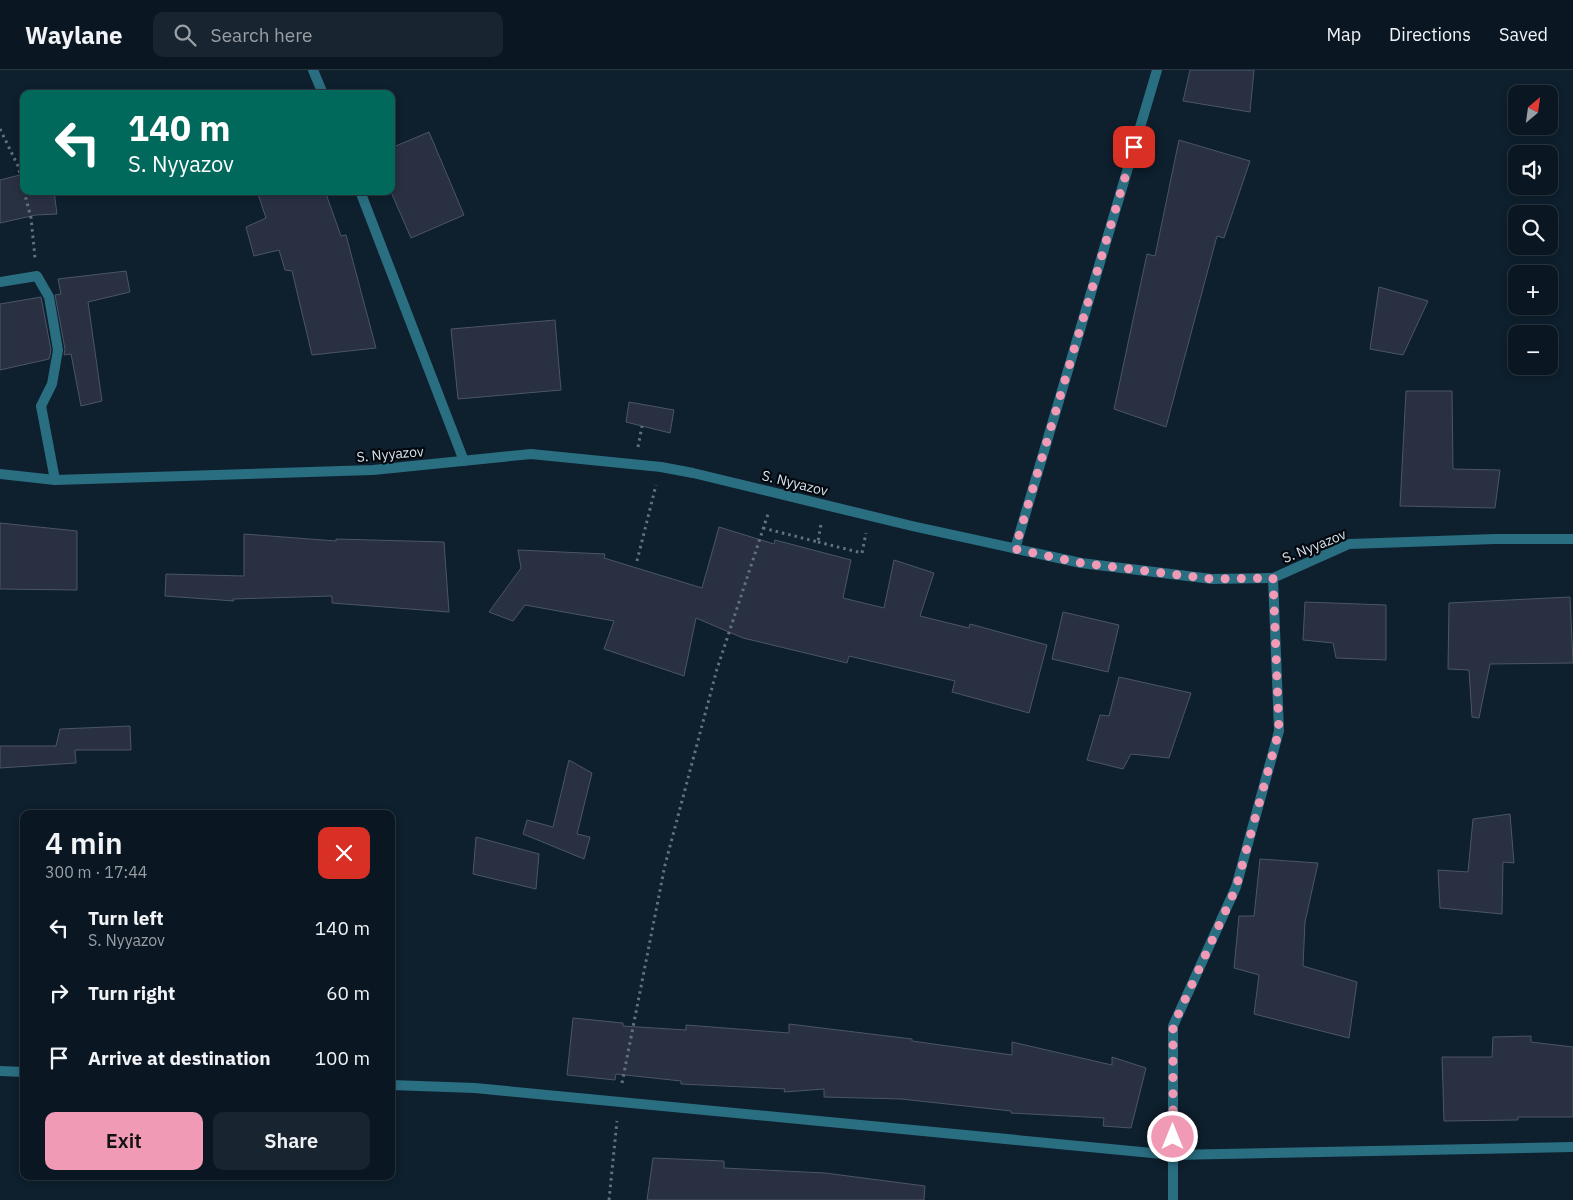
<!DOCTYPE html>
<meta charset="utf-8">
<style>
:root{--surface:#0a1722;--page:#18242f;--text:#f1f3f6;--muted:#999fa5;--line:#2a3640;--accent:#f09ab6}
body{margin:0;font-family:"IBM Plex Sans",sans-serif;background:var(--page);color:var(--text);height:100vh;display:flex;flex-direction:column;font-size:19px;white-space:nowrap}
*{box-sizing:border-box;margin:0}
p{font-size:16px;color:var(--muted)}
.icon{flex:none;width:28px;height:28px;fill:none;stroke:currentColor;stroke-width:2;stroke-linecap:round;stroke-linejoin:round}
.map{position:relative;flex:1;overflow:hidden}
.sheet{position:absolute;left:20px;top:740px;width:375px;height:370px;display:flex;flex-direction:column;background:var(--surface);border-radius:10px;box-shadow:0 2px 8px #0003,0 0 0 1px var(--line)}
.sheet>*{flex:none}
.hud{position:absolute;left:20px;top:20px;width:375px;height:105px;border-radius:10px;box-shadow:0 2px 8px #0003,0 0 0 1px var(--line);background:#00695c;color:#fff;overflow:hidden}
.needle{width:32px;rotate:29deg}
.controls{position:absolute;left:1508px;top:15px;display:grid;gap:10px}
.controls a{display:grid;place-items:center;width:50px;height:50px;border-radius:10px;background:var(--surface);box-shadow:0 2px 8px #0003,0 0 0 1px var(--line);font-size:25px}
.pin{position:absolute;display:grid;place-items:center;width:42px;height:42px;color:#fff;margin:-21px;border-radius:10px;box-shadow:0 2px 8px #0006}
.me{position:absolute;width:55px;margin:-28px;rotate:0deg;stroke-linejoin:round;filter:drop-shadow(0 0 4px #0008)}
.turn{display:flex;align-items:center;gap:18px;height:105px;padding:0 25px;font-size:22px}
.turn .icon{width:65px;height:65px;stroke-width:2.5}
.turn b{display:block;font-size:35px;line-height:42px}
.round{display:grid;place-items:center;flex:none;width:52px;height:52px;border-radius:10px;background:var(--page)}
.overview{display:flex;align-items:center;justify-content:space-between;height:85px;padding:0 25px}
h1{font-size:30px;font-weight:600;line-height:38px}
.primary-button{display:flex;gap:10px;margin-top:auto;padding:10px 25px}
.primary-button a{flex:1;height:58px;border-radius:10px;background:var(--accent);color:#111;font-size:20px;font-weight:600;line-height:58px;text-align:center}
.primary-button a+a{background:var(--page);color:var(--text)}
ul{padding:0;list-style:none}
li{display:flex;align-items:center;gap:15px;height:65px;padding:0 25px}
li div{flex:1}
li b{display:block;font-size:19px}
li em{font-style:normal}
header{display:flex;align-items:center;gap:30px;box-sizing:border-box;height:70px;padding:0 25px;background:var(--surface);border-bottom:1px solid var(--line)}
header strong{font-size:24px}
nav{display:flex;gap:28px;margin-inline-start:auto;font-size:18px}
.search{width:350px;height:45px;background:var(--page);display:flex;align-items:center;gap:12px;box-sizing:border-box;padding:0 18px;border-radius:10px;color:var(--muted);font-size:19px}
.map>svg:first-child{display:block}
</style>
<header>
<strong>Waylane</strong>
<div class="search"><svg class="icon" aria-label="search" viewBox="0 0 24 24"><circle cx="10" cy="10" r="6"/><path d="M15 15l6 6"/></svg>Search here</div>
<nav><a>Map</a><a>Directions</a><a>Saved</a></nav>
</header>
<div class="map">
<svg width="1573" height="1130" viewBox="0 0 1573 1130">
<rect width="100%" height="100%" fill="#0e1f2d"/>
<path fill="#283042" stroke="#4c5469" d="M1190,0H1254L1250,42L1183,31Z
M429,62L464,145L411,168L391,122V78Z
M1179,70L1250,91L1224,168L1217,166L1166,357L1114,339L1147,184L1155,186Z
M24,104V121H54L57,144L36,145L0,153V110Z
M257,121H325L341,166L346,165L376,278L312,285L292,201L285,200L279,180L254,186L246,157L266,148Z
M126,201L130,222L88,232L102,331L81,336L71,284L64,285L65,279L55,225L61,224L58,209Z
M1379,217L1428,231L1403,285L1370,279Z
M41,227L51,280L49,289L0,300V234Z
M555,250L561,320L458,329L451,259Z
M1406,321H1452L1453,399L1500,400L1495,438L1400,436Z
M629,332L674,340L670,363L626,352Z
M0,453L77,461V520L0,519Z
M719,457L774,474L775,470L851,490L843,528L884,538L894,490L934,503L920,546L969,558L970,554L1047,575L1029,643L952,622L955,611L849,586L847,593L743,568L696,548L684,606L604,579L614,551L525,535L513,551L489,542L521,498L518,480L605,484L604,488L702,518Z
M244,464L336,471V469L444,472L449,542L332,533V526L233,529L234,531L165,526L166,504L244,506Z
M1570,527L1573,593L1490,594L1479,648L1472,647L1469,600L1448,599L1449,533Z
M1305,532L1386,535V590L1336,588L1333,573L1303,570Z
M1063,542L1119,555L1108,602L1052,589Z
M1119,607L1191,623L1169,688L1131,684L1123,699L1087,690L1100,645L1109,646Z
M130,656L131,680H75L76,693L0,698V676H56L60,659Z
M569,690L592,703L577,764L590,767L584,789L523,764L527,750L553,757Z
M1510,744L1514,793L1503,792L1502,844L1440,838L1438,800L1468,802L1473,749Z
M476,767L539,784L536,819L473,804Z
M1260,789L1318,793L1305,852L1303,896L1357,912L1349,968L1254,944L1259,905L1234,898L1239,846H1254Z
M573,948L623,953V956L686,960V955L789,963V954L912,969V971L1012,985V972L1112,995V987L1146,998L1131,1058L1103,1056L1104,1048L1011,1043V1041L901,1029L824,1027V1019L784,1022L785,1019L681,1014V1011L616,1004L615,1010L567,1005Z
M1531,966V972L1573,977V1047H1518V1050L1444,1051L1442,987H1492L1493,967Z
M653,1088L724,1091V1098L825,1103L925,1116L924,1130H647Z"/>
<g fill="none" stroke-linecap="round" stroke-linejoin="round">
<path stroke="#63717d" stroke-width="3" stroke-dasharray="2.5 4" stroke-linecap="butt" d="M0,59L18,96L24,119
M24,121L31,148L35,188
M638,377L642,356
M763,458L818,472L821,454
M818,472L862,483L866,463
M637,491L656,415
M622,1013L665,795L717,599L769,441
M609,1130L617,1051"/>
<path stroke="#2a6e82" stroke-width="10" d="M313,0L323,24
M360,121L464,391
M0,212L37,206L49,227L58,280L52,314L41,336L55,410
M1015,479L1157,0
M0,1001L24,1002
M391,1015L475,1018L1173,1085L1573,1077
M1173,1130V956L1236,817L1279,661L1273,508"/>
<path stroke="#2a6e82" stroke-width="10" d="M0,404L55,410L373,400L531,384L661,397L693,403L912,456L1081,493L1212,509L1273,508L1349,474L1495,469H1573"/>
</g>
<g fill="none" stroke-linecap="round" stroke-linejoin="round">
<path stroke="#f09ab6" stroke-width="9" stroke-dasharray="0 16.2" d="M1134,77L1015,479L1081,493L1212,509L1273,508L1279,661L1236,818L1173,956V1067"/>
</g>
<g text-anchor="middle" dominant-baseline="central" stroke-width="4.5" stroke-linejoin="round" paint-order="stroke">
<g font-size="14" fill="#d7e2ec" stroke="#03080e">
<text transform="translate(390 384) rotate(-5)">S. Nyyazov</text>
<text transform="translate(795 413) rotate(14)">S. Nyyazov</text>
<text transform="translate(1314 476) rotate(-22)">S. Nyyazov</text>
</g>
</g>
</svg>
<div class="controls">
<a><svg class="needle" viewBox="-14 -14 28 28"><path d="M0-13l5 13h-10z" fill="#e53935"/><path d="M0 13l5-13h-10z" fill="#999fa5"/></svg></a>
<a><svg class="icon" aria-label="sound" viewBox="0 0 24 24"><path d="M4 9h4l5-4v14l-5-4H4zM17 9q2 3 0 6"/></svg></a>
<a><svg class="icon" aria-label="search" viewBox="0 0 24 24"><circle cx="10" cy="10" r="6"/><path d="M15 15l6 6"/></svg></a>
<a>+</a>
<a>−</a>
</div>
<div class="pin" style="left:1134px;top:77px;background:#d93025"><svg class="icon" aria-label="arrive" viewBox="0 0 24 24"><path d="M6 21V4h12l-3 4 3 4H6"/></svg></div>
<svg class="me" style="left:1173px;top:1067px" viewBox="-20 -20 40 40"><circle r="17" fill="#f09ab6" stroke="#fff" stroke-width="3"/><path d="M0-11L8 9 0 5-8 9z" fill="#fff"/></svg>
<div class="hud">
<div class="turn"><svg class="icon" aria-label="left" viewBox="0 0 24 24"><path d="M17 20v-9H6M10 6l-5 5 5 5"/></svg><div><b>140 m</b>S. Nyyazov</div></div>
</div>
<section class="sheet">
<div class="overview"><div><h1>4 min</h1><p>300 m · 17:44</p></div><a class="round" style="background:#d93025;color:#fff"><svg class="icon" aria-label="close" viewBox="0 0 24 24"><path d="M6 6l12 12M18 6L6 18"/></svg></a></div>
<ul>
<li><svg class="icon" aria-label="left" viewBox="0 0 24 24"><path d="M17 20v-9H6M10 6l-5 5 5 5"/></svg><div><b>Turn left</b><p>S. Nyyazov</p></div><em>140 m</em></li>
<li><svg class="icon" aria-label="right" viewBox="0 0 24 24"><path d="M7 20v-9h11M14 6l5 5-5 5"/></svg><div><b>Turn right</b></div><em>60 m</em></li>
<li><svg class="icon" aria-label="arrive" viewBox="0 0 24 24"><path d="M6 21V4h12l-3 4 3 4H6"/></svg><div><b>Arrive at destination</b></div><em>100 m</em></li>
</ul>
<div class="primary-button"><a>Exit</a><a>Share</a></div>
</section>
</div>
